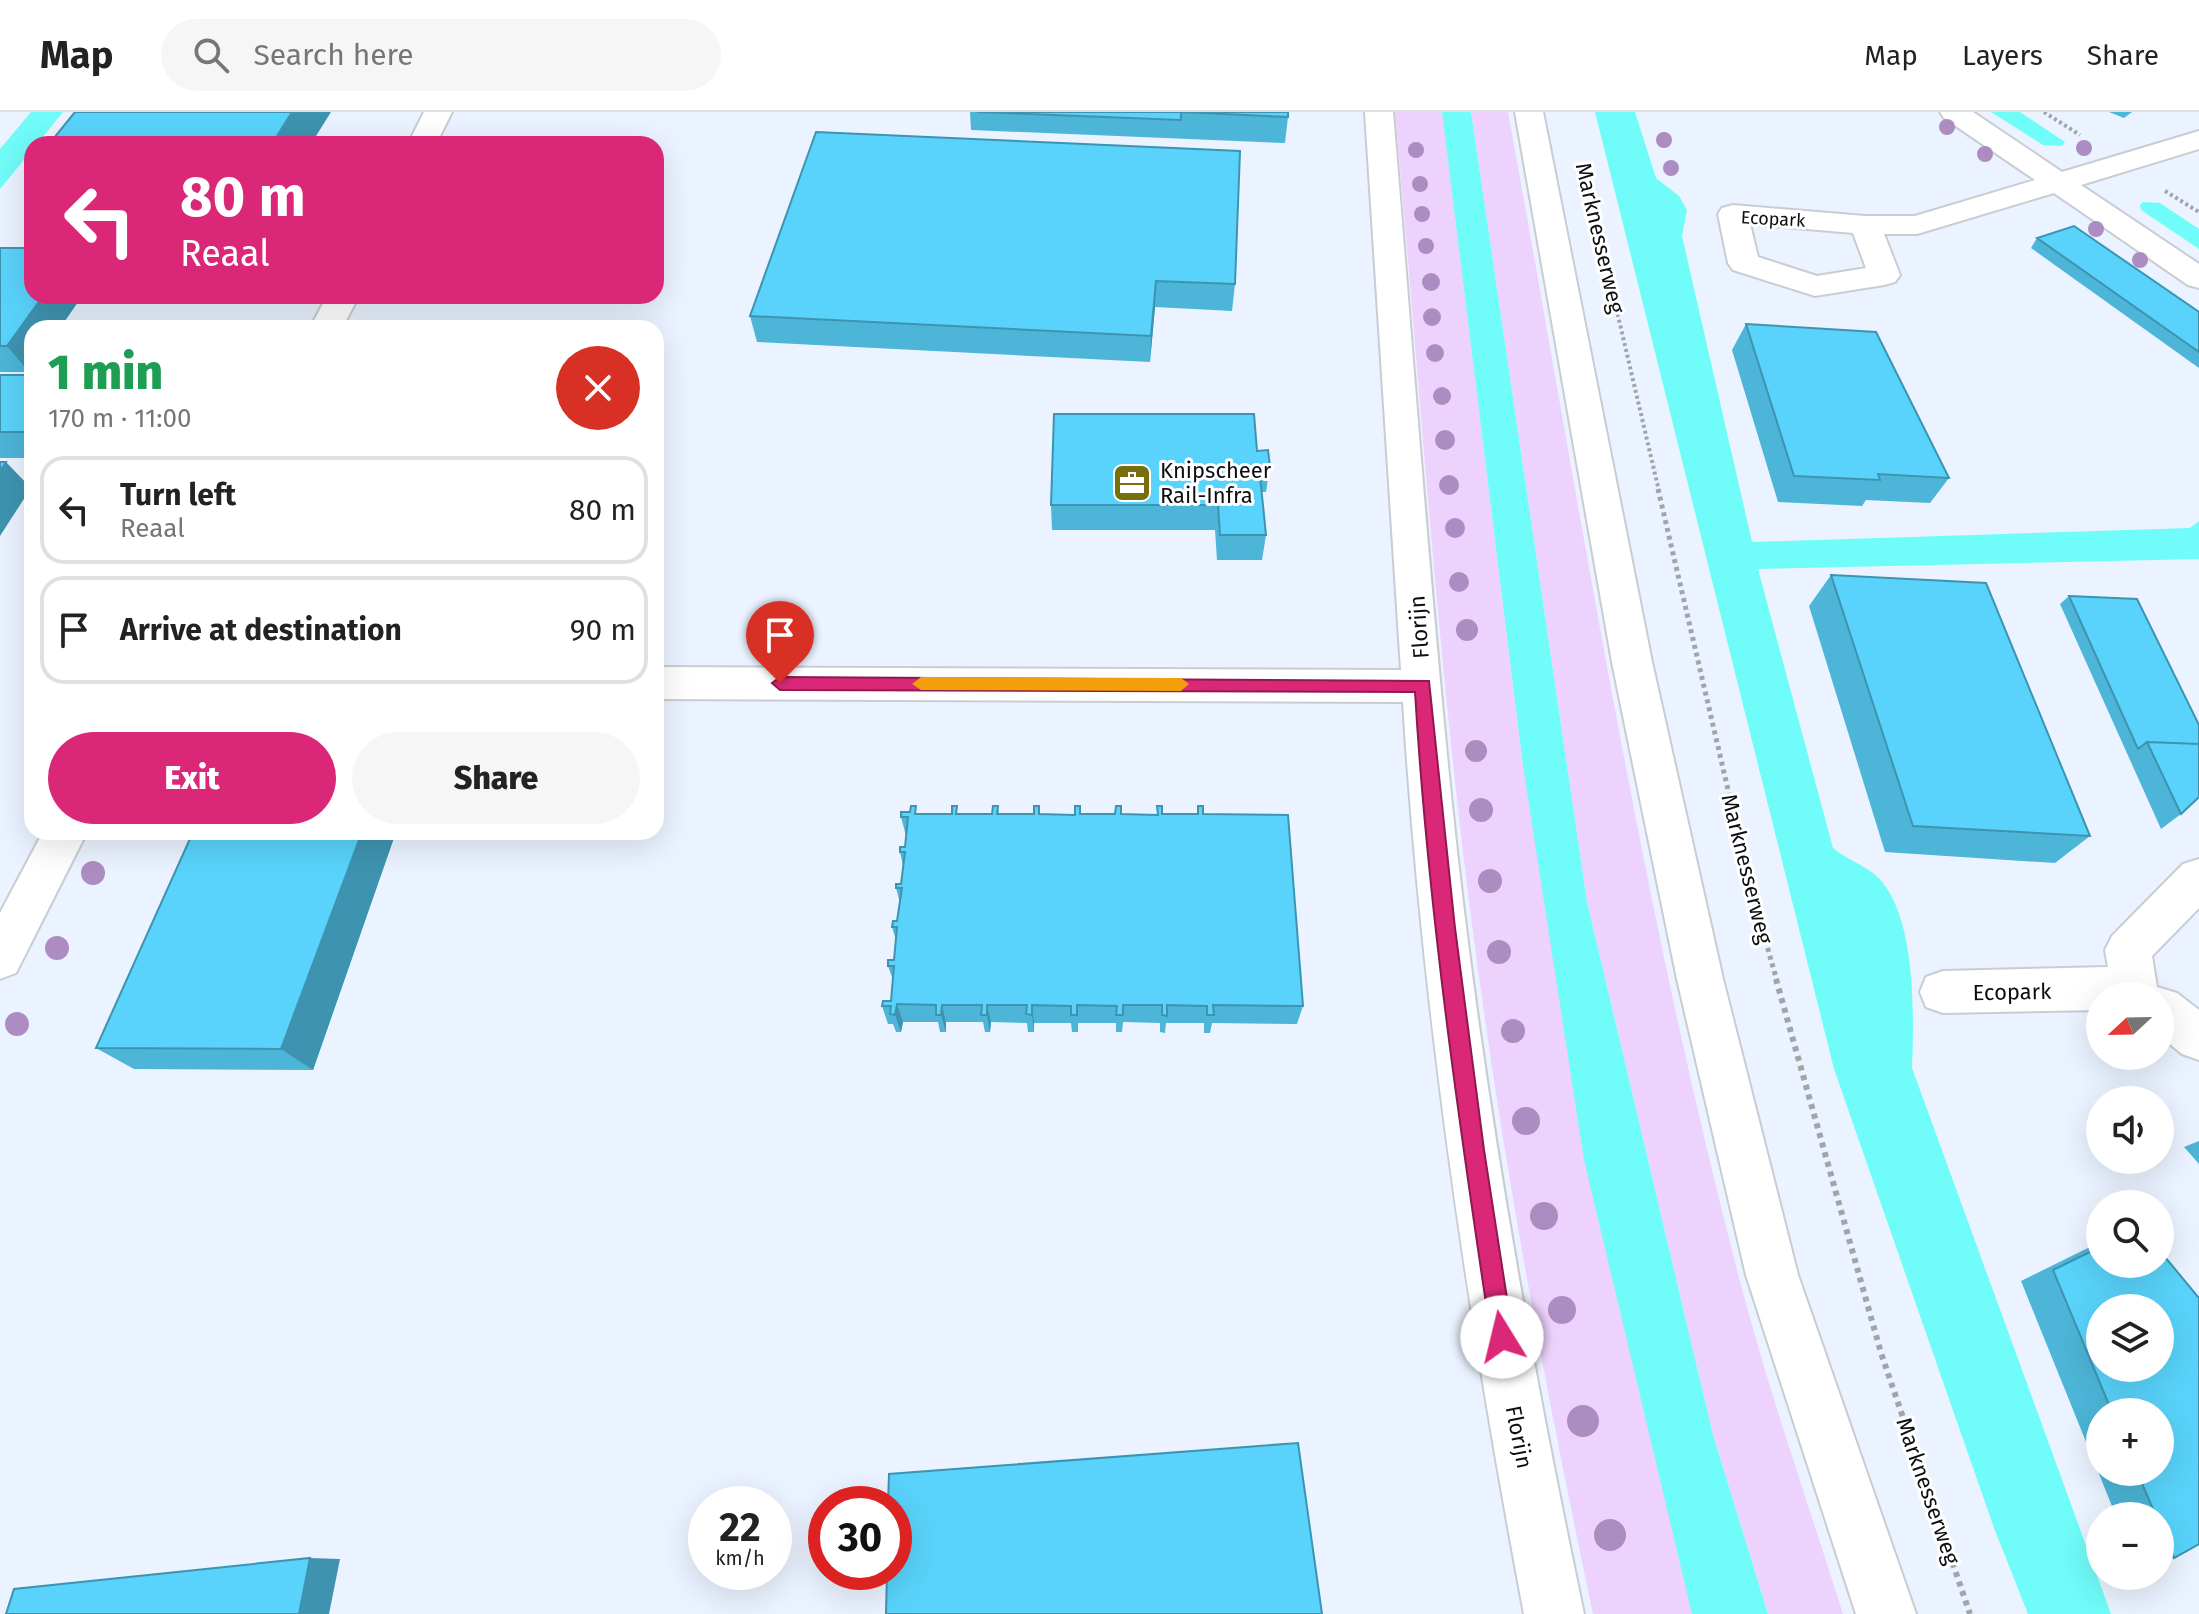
<!DOCTYPE html>
<meta charset="utf-8">
<style>
:root{--surface:#fff;--page:#f6f6f6;--text:#222;--muted:#767676;--line:#e0e0e0;--accent:#db2777}
body{margin:0;font-family:"Fira Sans",sans-serif;background:var(--page);color:var(--text);height:100vh;display:flex;flex-direction:column;font-size:30px;white-space:nowrap}
*{box-sizing:border-box;margin:0}
p{font-size:26px;color:var(--muted)}
.icon{flex:none;width:44px;height:44px;fill:none;stroke:currentColor;stroke-width:2;stroke-linecap:round;stroke-linejoin:round}
.map{position:relative;flex:1;overflow:hidden}
.side{position:absolute;left:24px;top:208px;width:640px;height:520px;display:flex;flex-direction:column;background:var(--surface);border-radius:24px;box-shadow:0 8px 32px #0002}
.side>*{flex:none}
.banner{position:absolute;left:24px;top:24px;width:640px;height:168px;border-radius:24px;box-shadow:0 8px 32px #0002;background:#db2777;color:#fff;overflow:hidden}
.needle{width:52px;rotate:248deg}
.fabs{position:absolute;left:2086px;top:870px;display:grid;gap:16px}
.fabs a{display:grid;place-items:center;width:88px;height:88px;border-radius:50%;background:var(--surface);box-shadow:0 8px 32px #0002;font-size:40px}
.speed{position:absolute;left:688px;top:1374px;display:flex;gap:16px;font-size:40px;font-weight:700;text-align:center}
.speed>*{display:grid;place-content:center;width:104px;height:104px;border-radius:50%;background:var(--surface);box-shadow:0 8px 32px #0002;line-height:1}
.speed small{font-size:20px;font-weight:400}
.speed .limit{border:12px solid #d22;background:#fff;color:#111}
.pin{position:absolute;display:grid;place-items:center;width:68px;height:68px;color:#fff;margin:-82px -34px;border-radius:50% 50% 50% 0;rotate:-45deg;box-shadow:0 0 8px #0007}
.pin .icon{rotate:45deg}
.me{position:absolute;width:88px;margin:-44px;rotate:351deg;stroke-linejoin:round;filter:drop-shadow(0 0 6px #0008)}
.turn{display:flex;align-items:center;gap:28px;height:168px;padding:0 24px;font-size:36px}
.turn .icon{width:104px;height:104px;stroke-width:2.5}
.turn b{display:block;font-size:56px;line-height:68px}
.round{display:grid;place-items:center;flex:none;width:84px;height:84px;border-radius:42px;background:var(--page)}
.head{display:flex;align-items:center;justify-content:space-between;height:136px;padding:0 24px}
h1{font-size:48px;font-weight:800;line-height:60px;color:#1e9e55}
.button{display:flex;gap:16px;margin-top:auto;padding:16px 24px}
.button a{flex:1;height:92px;border-radius:48px;background:var(--accent);color:#fff;font-size:32px;font-weight:800;line-height:92px;text-align:center}
.button a+a{background:var(--page);color:var(--text)}
ul{padding:0;list-style:none}
li{display:flex;align-items:center;gap:24px;height:108px;margin:0 16px 12px;padding:0 8px;border:4px solid var(--line);border-radius:24px}
li div{flex:1}
li b{display:block;font-size:30px}
li em{font-style:normal}
header{display:flex;align-items:center;gap:48px;box-sizing:border-box;height:112px;padding:0 40px;background:var(--surface);border-bottom:2px solid var(--line)}
header strong{font-size:38px}
nav{display:flex;gap:44px;margin-inline-start:auto;font-size:28px}
.search{width:560px;height:72px;background:var(--page);display:flex;align-items:center;gap:20px;box-sizing:border-box;padding:0 28px;border-radius:44px;color:var(--muted);font-size:30px}
.map>svg:first-child{display:block}
</style>
<header>
<strong>Map</strong>
<div class="search"><svg class="icon" aria-label="search" viewBox="0 0 24 24"><circle cx="10" cy="10" r="6"/><path d="M15 15l6 6"/></svg>Search here</div>
<nav><a>Map</a><a>Layers</a><a>Share</a></nav>
</header>
<div class="map">
<svg width="2199" height="1502" viewBox="0 0 2199 1502">
<rect width="100%" height="100%" fill="#f7fafe"/>
<path fill="#eaf3ff" fill-rule="evenodd" d="M0,0H2199V1502H0ZM32,32H656V184H32ZM32,216H656V720H32ZM2100,884H2160V944H2100ZM2100,988H2160V1048H2100ZM2100,1092H2160V1152H2100ZM2100,1196H2160V1256H2100ZM2100,1300H2160V1360H2100ZM706,1392H774V1460H706ZM826,1392H894V1460H826ZM2100,1404H2160V1464H2100Z"/>
<path fill="#eed2fe" d="M1395,0H1442L1523,654L1692,1502H1593C1543,1266 1499,1029 1469,789C1436,527 1419,263 1395,0Z
M1471,0H1508C1580,393 1640,790 1742,1177C1771,1286 1809,1394 1843,1502H1768L1713,1323L1587,790Z"/>
<path fill="#70fcf9" d="M31,0H63L37,32H32V38L0,77V37Z
M1442,0H1471L1587,790L1713,1323L1768,1502H1692L1584,1048L1523,654Z
M1595,0H1635L1656,66L1679,84L1687,98L1682,124L1752,430L2190,416L2199,409V447L1758,457L1833,736C1848,749 1870,754 1883,771C1916,813 1914,905 1912,956L2111,1502H2028L1994,1416L1834,957Z
M1991,0H2020L2065,30L2061,34L2043,33Z
M2143,90L2160,91L2199,117V137L2141,98L2140,93Z"/>
<g fill="none" stroke-linecap="round" stroke-linejoin="round">
<defs>
<path id="minor" d="M424,0H452L436,32H408Z
M1365,0H1393C1412,228 1428,456 1451,683C1479,958 1527,1231 1584,1502H1524C1467,1201 1422,896 1403,590L656,587V555L1401,558Z
M1940,0H1973L2062,60L2199,19V37L2081,73L2199,152V176L2188,173L2054,81L1917,122H1884L1900,163L1895,170L1884,173L1815,184L1733,158L1728,151L1718,102L1722,96L1733,93L1865,104H1915L2035,68L1944,6ZM1750,112L1853,121L1866,156L1817,164L1758,145Z
M327,184H359L342,216H310Z
M43,720H87L16,861L0,867V801Z
M2199,747V796L2152,844L2157,875L2177,881L2199,898V948L2182,942L2160,924V884H2100V898L1943,901L1926,895L1920,880L1926,865L1943,859L2108,855L2105,838L2112,824L2183,752Z"/>
<path id="major" d="M1515,0H1543L1652,550L1723,867L1798,1163L1916,1502H1856L1746,1163L1677,867L1612,550Z"/>
</defs>
<use href="#minor" stroke="#c9cdd2" stroke-width="4"/>
<use href="#major" stroke="#c9cdd2" stroke-width="4"/>
<path stroke="#a2a5a8" stroke-width="4" stroke-dasharray="3 3" stroke-linecap="butt" d="M2044,0L2080,23
M2165,79L2199,100
M1608,161L1659,379"/>
<path stroke="#a2a5a8" stroke-width="5" stroke-dasharray="4 4" stroke-linecap="butt" d="M1658,377L1753,785L1777,869"/>
<path stroke="#a2a5a8" stroke-width="6" stroke-dasharray="5 5" stroke-linecap="butt" d="M1776,867L1881,1241L1970,1502"/>
<use href="#minor" fill="#fff" fill-rule="evenodd"/>
<use href="#major" fill="#fff" fill-rule="evenodd"/>
</g>
<g fill="#ad8dc1">
<circle cx="1947" cy="15" r="8"/>
<circle cx="1664" cy="28" r="8"/>
<circle cx="2084" cy="36" r="8"/>
<circle cx="1416" cy="38" r="8"/>
<circle cx="1985" cy="42" r="8"/>
<circle cx="1671" cy="56" r="8"/>
<circle cx="1420" cy="72" r="8"/>
<circle cx="1422" cy="102" r="8"/>
<circle cx="2096" cy="117" r="8"/>
<circle cx="1426" cy="134" r="8"/>
<circle cx="2140" cy="148" r="8"/>
<circle cx="1431" cy="170" r="9"/>
<circle cx="1432" cy="205" r="9"/>
<circle cx="1435" cy="241" r="9"/>
<circle cx="1442" cy="284" r="9"/>
<circle cx="1445" cy="328" r="10"/>
<circle cx="1449" cy="373" r="10"/>
<circle cx="1455" cy="416" r="10"/>
<circle cx="1459" cy="470" r="10"/>
<circle cx="1467" cy="518" r="11"/>
<circle cx="1476" cy="639" r="11"/>
<circle cx="1481" cy="698" r="12"/>
<circle cx="93" cy="761" r="12"/>
<circle cx="1490" cy="769" r="12"/>
<circle cx="57" cy="836" r="12"/>
<circle cx="1499" cy="840" r="12"/>
<circle cx="17" cy="912" r="12"/>
<circle cx="1513" cy="919" r="12"/>
<circle cx="1526" cy="1009" r="14"/>
<circle cx="1544" cy="1104" r="14"/>
<circle cx="1562" cy="1198" r="14"/>
<circle cx="1583" cy="1309" r="16"/>
<circle cx="1610" cy="1423" r="16"/>
</g>
<path fill="#4db5d8" fill-rule="evenodd" d="M970,0H1288V5L1285,31L971,18Z
M2109,0H2132L2124,6Z
M816,20L1235,172L1232,199L1155,195L1150,250L757,230L750,204Z
M2037,126L2199,200V256L2031,136Z
M0,136L32,184H82L60,216H32V256L29,260H0Z
M1746,212L1949,366L1930,391L1866,388L1862,394L1778,390L1732,238Z
M0,263H32V346H0Z
M1257,339L1270,354L1266,380H1262L1266,423L1262,448H1217L1215,418H1052L1051,393Z
M1831,463L2090,724L2055,751L1885,740L1809,494Z
M2069,484L2137,487L2181,702L2161,717L2060,492Z
M998,694L999,702H1034L1039,694L1040,702L1157,703V694L1162,702H1197L1198,694L1303,894L1297,912L1212,911L1210,921H1204V911H1166L1165,921L1160,920V911L1123,910L1122,920H1116V911H1078V920H1072L1071,911H1034V920H1028L1027,911L991,910L990,920H985L983,910H946V920H940L938,910H903L901,920H896L893,912H888L882,894L891,889L893,868L888,854L894,848L896,828L892,815L897,809L900,791L896,776L901,772L903,754L900,740L905,735L906,724L901,705L910,700L918,702H992Z
M193,720H396L313,958L134,957L96,936Z
M2199,1029V1052L2184,1035Z
M2100,1130V1152H2160V1139L2199,1186V1432L2174,1446H2160V1404H2116L2021,1169ZM2100,1196H2160V1256H2100ZM2100,1300H2160V1360H2100Z"/>
<path fill="#3e94b0" d="M292,0H331L311,32H272Z
M1156,169L1155,195L1150,250L1151,224Z
M43,184H82L60,216H32V256L29,260L7,234Z
M6,350L31,376L0,424V359Z
M362,720H396L313,958L281,937Z
M897,892L903,910L901,920L895,903Z
M942,893L946,910V920L941,903Z
M987,893L991,910L990,920L987,903Z
M1032,893L1034,911V920L1032,903Z
M310,1446L340,1447L329,1502H299Z"/>
<path fill="#59d3fb" stroke="#3e94b0" stroke-width="2" fill-rule="evenodd" d="M75,0H292L272,32H49Z
M977,0H1181V8Z
M1181,0H1288V5Z
M816,20L1240,39L1235,172L1156,169L1151,224L750,204Z
M2074,114L2199,200V240L2037,126Z
M0,136H32V184H43L7,234H0Z
M1746,212L1876,220L1949,366L1878,362L1880,368L1794,364Z
M0,263H32V320H0Z
M1054,302H1254L1257,339L1268,338L1270,354H1259L1266,423H1220L1218,393H1051Z
M0,350H6L0,359Z
M1831,463L1986,471L2090,724L1913,714Z
M2069,484L2137,487L2199,613V632L2147,630L2138,637Z
M2147,630L2199,632V685L2181,702Z
M911,694H916L915,702H952V694H957L956,702H992L993,694H998L997,702H1034V694H1039V702L1075,703V694H1080V702H1115L1116,694H1121V702L1158,703L1157,694H1162V702H1198V694H1203V702L1288,703L1303,894L1213,893L1214,903H1207V894L1167,893V904L1162,903V893H1123V903H1116L1117,894L1077,893V903H1071V894L1032,893V903L1026,902L1027,893H987V903H981L982,893H942L941,903H936V893L897,892L895,903L890,902L891,894H882L883,889H891L894,854H888V848H894L897,815H892L893,809H897L902,776H896V772H901L905,740H900V735H905L908,705H901V700H910Z
M193,720H362L281,937L96,936Z
M2100,1135V1152H2160V1139L2199,1186V1432L2174,1446L2160,1414V1404H2156L2137,1360H2160V1300H2112L2053,1158ZM2100,1196H2160V1256H2100Z
M1298,1331L1322,1502H886L887,1460H894V1392H888L889,1362Z
M310,1446L299,1502H6L14,1477Z"/>
<path fill="#db2777" stroke="#8e194d" stroke-width="2" d="M780,565L1429,569L1455,816L1484,1038L1513,1225L1510,1233L1502,1236L1494,1233L1491,1225C1459,1011 1428,796 1415,580L780,578L772,571Z"/>
<path fill="#f59e0b" d="M921,565L1181,566L1189,572L1181,579L921,578L912,572Z"/>
<defs>
<symbol id="office-square" viewBox="-11 -11 22 22"><rect x="-9" y="-9" width="18" height="18" rx="4" fill="#776e0d" stroke="#fff"/><path d="M-6-3h4V-5.5h4V-3h4V5H-6ZM-1-4.5V-3h2v-1.5ZM-6 0V1H6V0Z" fill="#fff"/></symbol>
</defs>
<g fill-rule="evenodd">
<use href="#office-square" x="1110" y="349" width="44" height="44"/>
</g>
<g text-anchor="middle" dominant-baseline="central" stroke-width="6" stroke-linejoin="round" paint-order="stroke">
<g font-size="18" fill="#0c0e10" stroke="#fff">
<text transform="translate(1773 107) rotate(3)">Ecopark</text>
</g>
<g font-size="22" fill="#0c0e10" stroke="#fff">
<text transform="translate(1600 126) rotate(77)">Marknesserweg</text>
<text transform="translate(1419 515) rotate(-94)">Florijn</text>
<text transform="translate(1747 757) rotate(76)">Marknesserweg</text>
<text transform="translate(2012 880) rotate(-1)">Ecopark</text>
<text transform="translate(1519 1325) rotate(79)">Florijn</text>
<text transform="translate(1928 1379) rotate(71)">Marknesserweg</text>
</g>
<g font-size="22" fill="#0c0e10" stroke="#fff" text-anchor="start">
<text x="1160" y="358">Knipscheer<tspan x="1160" dy="25">Rail-Infra</tspan></text>
</g>
</g>
</svg>
<div class="fabs">
<a><svg class="needle" viewBox="-14 -14 28 28"><path d="M0-13l5 13h-10z" fill="#e53935"/><path d="M0 13l5-13h-10z" fill="#767676"/></svg></a>
<a><svg class="icon" aria-label="sound" viewBox="0 0 24 24"><path d="M4 9h4l5-4v14l-5-4H4zM17 9q2 3 0 6"/></svg></a>
<a><svg class="icon" aria-label="search" viewBox="0 0 24 24"><circle cx="10" cy="10" r="6"/><path d="M15 15l6 6"/></svg></a>
<a><svg class="icon" aria-label="layers" viewBox="0 0 24 24"><path d="M12 4l9 5-9 5-9-5zM3 14l9 5 9-5"/></svg></a>
<a>+</a>
<a>−</a>
</div>
<div class="speed"><div>22<small>km/h</small></div><div class="limit">30</div></div>
<div class="pin" style="left:780px;top:571px;background:#d93025"><svg class="icon" aria-label="arrive" viewBox="0 0 24 24"><path d="M6 21V4h12l-3 4 3 4H6"/></svg></div>
<svg class="me" style="left:1502px;top:1225px" viewBox="-20 -20 40 40"><circle r="19" fill="#fff"/><path d="M0-13L10 11 0 6-10 11z" fill="#db2777"/></svg>
<div class="banner">
<div class="turn"><svg class="icon" aria-label="left" viewBox="0 0 24 24"><path d="M17 20v-9H6M10 6l-5 5 5 5"/></svg><div><b>80 m</b>Reaal</div></div>
</div>
<section class="side">
<div class="head"><div><h1>1 min</h1><p>170 m · 11:00</p></div><a class="round" style="background:#d93025;color:#fff"><svg class="icon" aria-label="close" viewBox="0 0 24 24"><path d="M6 6l12 12M18 6L6 18"/></svg></a></div>
<ul>
<li><svg class="icon" aria-label="left" viewBox="0 0 24 24"><path d="M17 20v-9H6M10 6l-5 5 5 5"/></svg><div><b>Turn left</b><p>Reaal</p></div><em>80 m</em></li>
<li><svg class="icon" aria-label="arrive" viewBox="0 0 24 24"><path d="M6 21V4h12l-3 4 3 4H6"/></svg><div><b>Arrive at destination</b></div><em>90 m</em></li>
</ul>
<div class="button"><a>Exit</a><a>Share</a></div>
</section>
</div>
